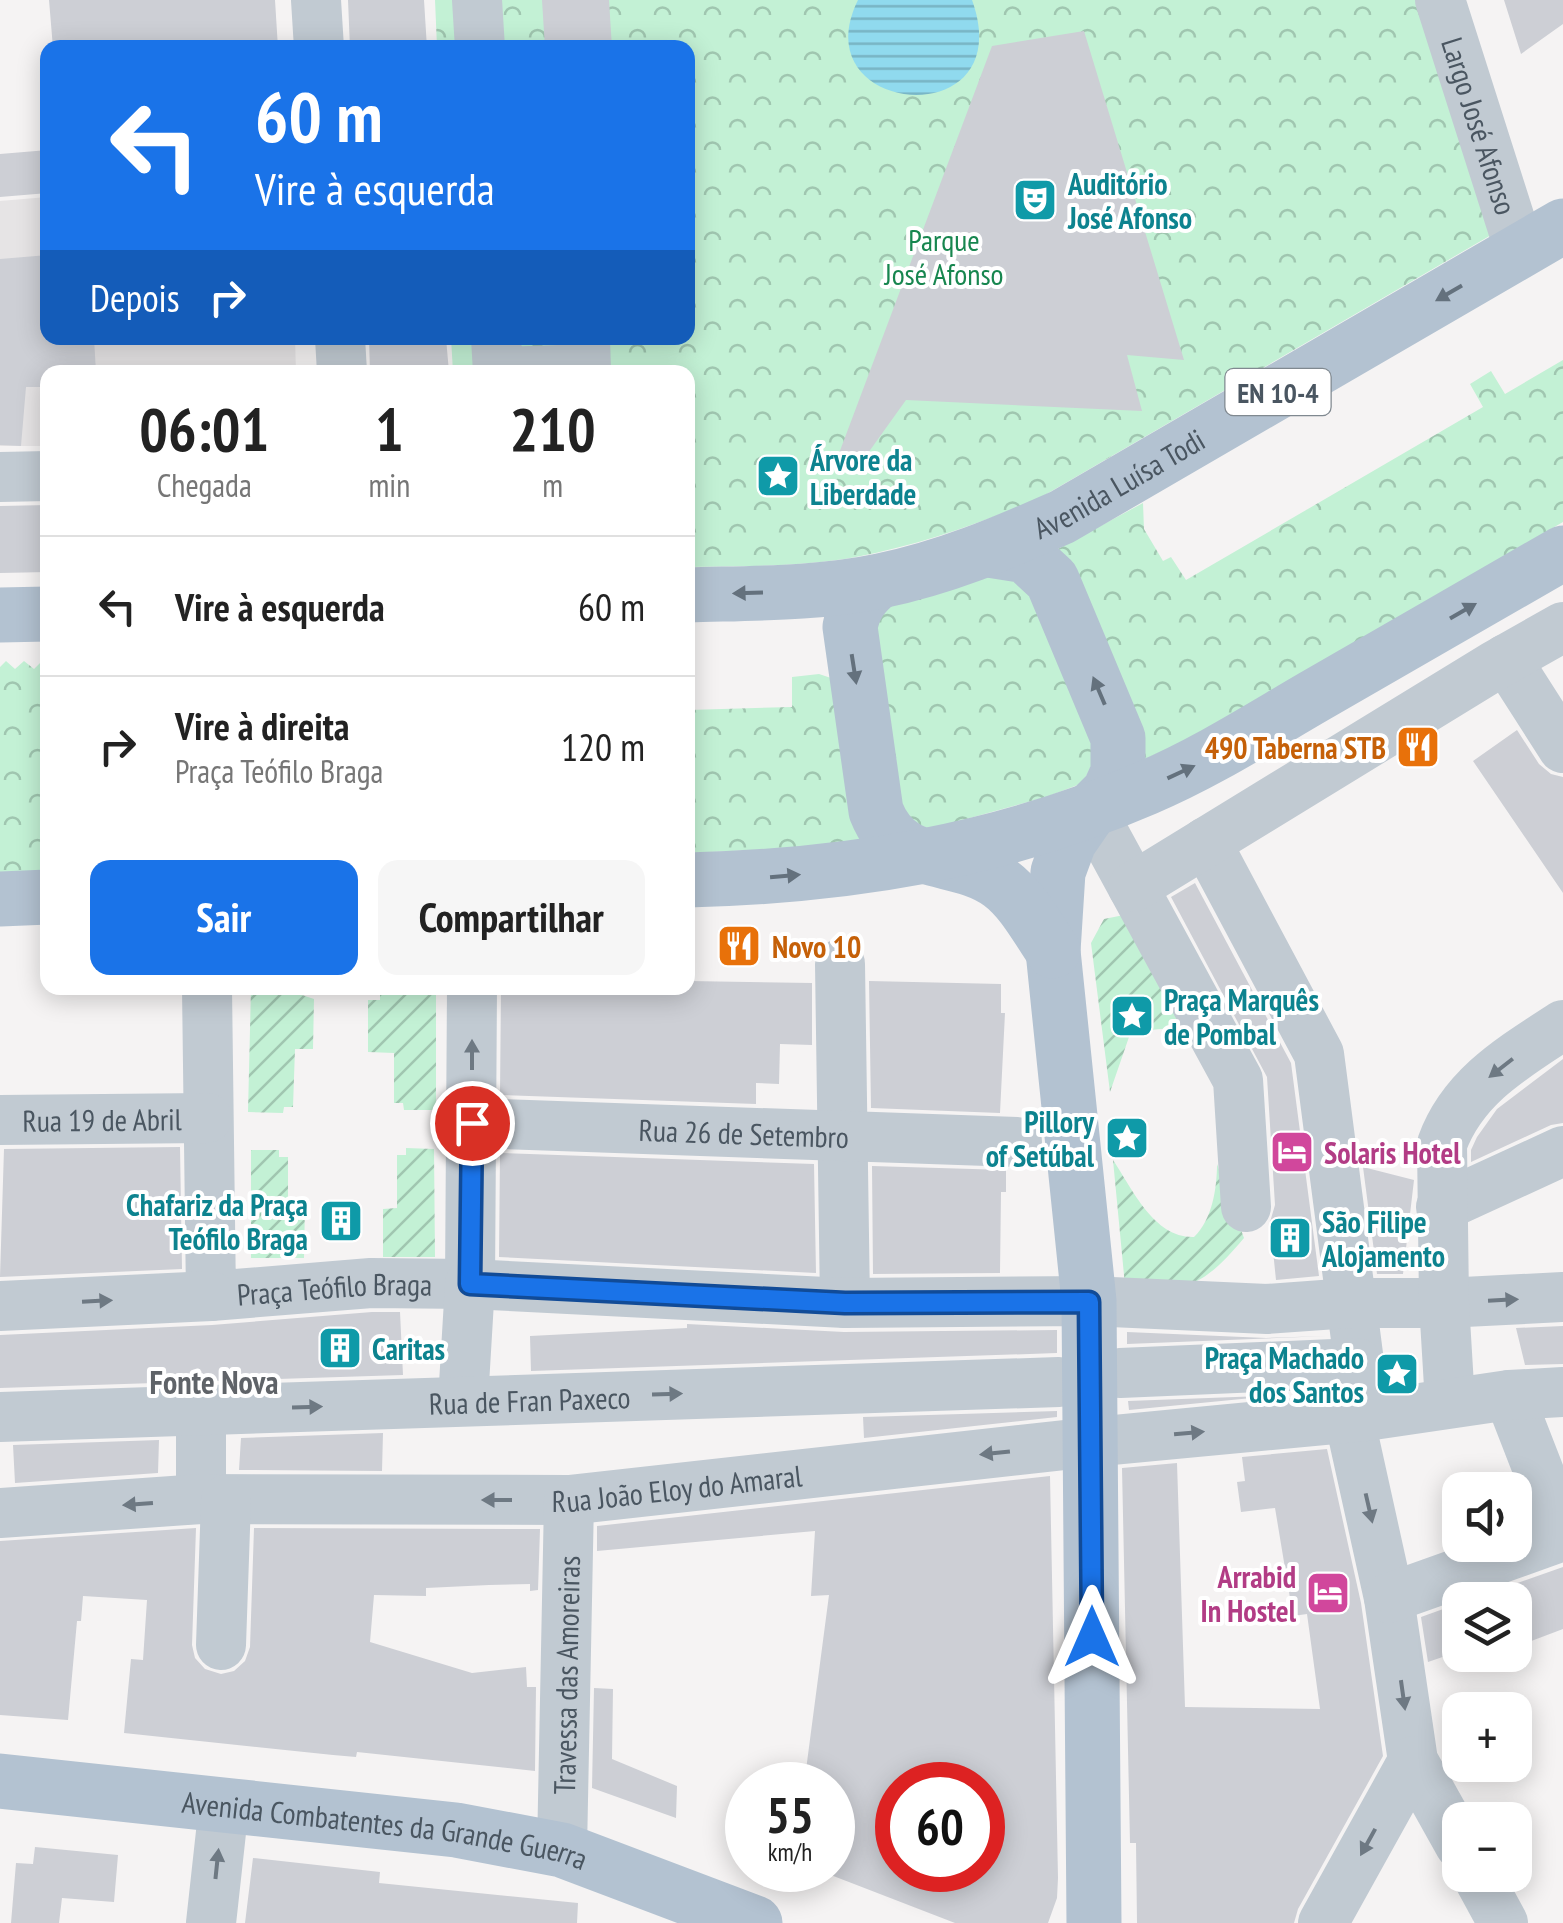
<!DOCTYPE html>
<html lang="pt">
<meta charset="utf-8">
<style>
:root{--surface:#fff;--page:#f6f6f6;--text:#222;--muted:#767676;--line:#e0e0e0;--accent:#1a73e8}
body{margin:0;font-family:"PT Sans Narrow",sans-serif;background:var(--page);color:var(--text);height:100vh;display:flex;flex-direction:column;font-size:38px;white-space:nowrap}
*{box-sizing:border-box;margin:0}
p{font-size:32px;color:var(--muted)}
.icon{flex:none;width:55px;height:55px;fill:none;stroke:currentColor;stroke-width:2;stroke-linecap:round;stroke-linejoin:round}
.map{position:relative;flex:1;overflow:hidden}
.drawer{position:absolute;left:40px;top:365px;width:655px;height:630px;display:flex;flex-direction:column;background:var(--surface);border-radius:20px;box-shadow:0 5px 25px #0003}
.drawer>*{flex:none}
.banner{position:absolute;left:40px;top:40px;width:655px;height:305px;border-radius:20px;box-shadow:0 5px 25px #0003;background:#1a73e8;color:#fff;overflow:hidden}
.buttons{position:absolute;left:1442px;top:1472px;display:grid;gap:20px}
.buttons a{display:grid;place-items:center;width:90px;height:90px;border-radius:20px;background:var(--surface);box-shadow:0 5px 25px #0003;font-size:50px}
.speed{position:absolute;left:725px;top:1762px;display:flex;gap:20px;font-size:50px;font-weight:700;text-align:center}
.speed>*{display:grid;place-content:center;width:130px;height:130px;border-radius:50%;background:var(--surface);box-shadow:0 5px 25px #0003;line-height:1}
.speed small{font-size:25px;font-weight:400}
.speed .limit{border:15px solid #d22;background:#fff;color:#111}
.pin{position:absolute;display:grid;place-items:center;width:85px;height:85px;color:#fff;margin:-42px;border:5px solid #fff;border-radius:50%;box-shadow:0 2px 10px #0007}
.me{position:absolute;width:110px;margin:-55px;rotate:0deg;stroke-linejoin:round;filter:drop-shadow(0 0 8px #0008)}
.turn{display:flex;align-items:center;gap:35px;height:210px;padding:0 50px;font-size:45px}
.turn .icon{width:130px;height:130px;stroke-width:2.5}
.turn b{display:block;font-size:70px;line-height:85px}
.then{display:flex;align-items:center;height:95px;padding:0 50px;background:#0003;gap:20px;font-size:38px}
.eta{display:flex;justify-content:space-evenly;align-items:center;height:170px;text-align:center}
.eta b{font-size:60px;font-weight:700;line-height:70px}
.button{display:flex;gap:20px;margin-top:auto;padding:20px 50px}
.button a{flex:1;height:115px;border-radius:20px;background:var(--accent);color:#fff;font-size:40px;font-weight:700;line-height:115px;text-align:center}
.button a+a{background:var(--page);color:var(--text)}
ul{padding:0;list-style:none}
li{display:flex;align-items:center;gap:30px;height:140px;padding:0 50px;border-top:2px solid var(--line)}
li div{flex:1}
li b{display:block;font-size:38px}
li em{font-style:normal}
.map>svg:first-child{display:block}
</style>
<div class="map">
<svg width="1563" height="1923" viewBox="0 0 1563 1923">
<defs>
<pattern id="forest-crowns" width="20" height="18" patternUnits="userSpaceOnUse" patternTransform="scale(2.5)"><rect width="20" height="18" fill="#c3f1d5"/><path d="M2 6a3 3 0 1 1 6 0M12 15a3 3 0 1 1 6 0" fill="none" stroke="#a0c6b0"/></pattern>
<pattern id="garden-furrows" width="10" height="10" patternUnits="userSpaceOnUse" patternTransform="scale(2.5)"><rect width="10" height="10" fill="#c3f1d5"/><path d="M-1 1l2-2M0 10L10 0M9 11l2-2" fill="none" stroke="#a0c6b0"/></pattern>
<pattern id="water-rules" width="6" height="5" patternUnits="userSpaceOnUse" patternTransform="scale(2.5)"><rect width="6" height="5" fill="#90daee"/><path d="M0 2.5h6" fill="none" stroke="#78b4c4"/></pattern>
</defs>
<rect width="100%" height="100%" fill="#f5f3f3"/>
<path fill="#e6e4e5" d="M47,197L48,338H295L296,372H48L47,446H0V201Z"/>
<path fill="url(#forest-crowns)" d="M435,0H1427L1498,231L1038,499C978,524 919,545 856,557C801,567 743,566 688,567V372H453L451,338H688V48L437,47Z
M1563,360V522L1187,740L1143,760L1054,551L1143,503L1144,529L1163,561L1171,557L1186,580L1483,407L1470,384L1491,371L1505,394Z
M996,575L1021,577L1101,745L1083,783L1046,797L930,829L900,817L869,625L886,606Z
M43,660L47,664V871L0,872V667L6,661L15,669L24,661L34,669Z
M819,674L831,678L869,838L818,847L688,853V710L792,707V677Z"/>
<path fill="url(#garden-furrows)" d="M1124,915L1204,1034L1188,1042C1171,1022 1151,1029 1129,1037L1110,1092L1091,943L1104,919Z
M251,988H296V993L314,999L313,1049H295L293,1107H284L283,1113L248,1112Z
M391,988H436V1110H404L403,1103H394V1053L368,1052V1000H380V995H390Z
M406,1148L434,1149L435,1257H383V1209L397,1208V1155H406Z
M251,1150H279V1157H288V1203L305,1204L304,1258H251Z
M1113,1160C1133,1190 1154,1238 1194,1237C1212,1220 1217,1189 1217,1164L1244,1238C1204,1286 1187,1291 1126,1296Z"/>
<path fill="url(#water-rules)" d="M858,0H972C1021,136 800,117 858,0Z"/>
<path fill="#cdcfd5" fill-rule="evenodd" d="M49,0H275L278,48H53Z
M348,0H424L427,48H350Z
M542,0H609L612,48H545Z
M1504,0H1563V24L1521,54Z
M1084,31L1184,360L1127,355L1142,411L906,400L863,460L838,456L992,46Z
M48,150V193L0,197V154Z
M48,255V338H94L96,372H48V387H26L21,446L0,445V259Z
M369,338H446L449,372H370Z
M48,505V572L0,573V506Z
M1517,730L1539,764L1551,774L1563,777V893L1473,761Z
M1195,883L1291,1063L1319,1276L1276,1280L1270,1222L1275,1205L1267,1077L1171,897Z
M688,981L812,983V1045L780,1044L779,1084L756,1083V1104L500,1095L501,988H688Z
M869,981L1001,984V1013H1005L1000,1113L871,1108Z
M1563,1059V1123L1551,1125L1471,1162V1150L1477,1137L1497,1109Z
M180,1147L182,1269L0,1277L4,1149Z
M500,1153L814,1164L816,1273L499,1257Z
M872,1166L1006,1170V1192H1001L1000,1273L873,1274Z
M1363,1167L1414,1180L1403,1274H1377Z
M372,1312H400L403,1375L0,1388V1335L212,1325Z
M687,1324L844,1332L1057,1330V1353L531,1371L530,1336L687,1328Z
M1563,1326V1364L1525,1365L1516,1328Z
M1127,1332L1266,1338L1327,1336L1127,1344Z
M1262,1396V1397L1129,1410L1128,1401Z
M1057,1411V1417L864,1438L863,1417Z
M383,1433L382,1471L239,1470L241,1438Z
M159,1440L158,1473L15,1483L13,1445Z
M1327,1449L1361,1603L1383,1756L1298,1909L1294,1923H1137L1136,1843H1130L1122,1468L1177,1463L1185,1707L1320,1709L1307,1614L1293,1616L1275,1508L1241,1512L1237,1482L1245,1481L1242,1457Z
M1050,1476L1058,1878L1057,1898L1048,1923H955L823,1872L832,1870V1785H804L829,1595L811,1596L815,1531L597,1551V1526ZM898,1785H982V1870H898Z
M196,1528L192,1645L195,1658L205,1669L221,1674L234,1671L245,1661L250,1647L254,1528L540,1529L538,1590L530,1591V1584L489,1585L426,1588V1596L374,1595L370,1642L472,1673L526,1667L527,1687H536L535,1771L357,1752L356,1757L333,1755L124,1733L131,1659L143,1660L147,1600L83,1596L81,1621H77L68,1720L0,1715V1541Z
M1563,1567V1629L1515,1647V1600H1469Z
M1460,1603V1651L1428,1662L1421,1617Z
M594,1688L613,1689L612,1759L677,1786L676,1818L592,1788Z
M35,1847L118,1855L114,1902L62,1898L59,1923H11L16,1863L33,1864Z
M253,1858L380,1872L379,1883L578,1903L577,1923H245Z"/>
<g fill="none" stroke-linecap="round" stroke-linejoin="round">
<g stroke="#c1cad2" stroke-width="50">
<path d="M316,0L319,48"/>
<path d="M477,0L480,48"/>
<path id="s1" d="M1440,0L1520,251"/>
<path d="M340,338L342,372"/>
<path d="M496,338L498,372L586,369L585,338"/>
<path d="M0,477L48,476"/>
<path d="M1506,659L1563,748"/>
<path d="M1091,810L1238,1080L1246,1207"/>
<path d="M1206,842L1319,1054L1366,1416"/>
<path d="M1133,887L1494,666L1563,627"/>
<path d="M840,964L845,1303"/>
<path id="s2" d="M207,988L211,1296L371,1283L470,1284L472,988"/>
<path id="s3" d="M0,1120L207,1118"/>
<path id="s4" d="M472,1123L1017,1142"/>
<path d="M1441,1207L1563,1151"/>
<path d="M0,1306L211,1296"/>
<path d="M1120,1373L1357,1363"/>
<path d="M1509,1395L1563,1534"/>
<path d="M463,1401L470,1284L845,1303L1089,1301L1267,1309L1350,1303H1444L1563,1297"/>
<path d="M1450,1403L1444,1303L1442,1144C1463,1086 1514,1057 1563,1025"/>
<path d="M201,1411V1499"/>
<path id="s5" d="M0,1417L1059,1382"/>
<path d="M1349,1417L1389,1598L1413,1761L1460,1845"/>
<path id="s6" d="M0,1513L201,1499L569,1500L1092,1442L1366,1416L1509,1395L1563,1392"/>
<path d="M1389,1598L1563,1536"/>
<path d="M221,1645L226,1500"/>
<path id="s7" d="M562,1850L569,1500"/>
<path d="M1477,1875L1503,1923"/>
<path d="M211,1923L224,1805"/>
<path d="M1323,1923L1413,1761"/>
</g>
<g stroke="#b3c2d1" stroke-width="55">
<path d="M989,550L1026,556L1052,580L1118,738V772L1109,792L1091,810L1069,842L1058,872L1053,951L1089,1301L1094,1923"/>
<path d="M878,582C862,595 854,606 850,627L876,811C900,872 955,851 1000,883C1023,900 1037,928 1053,951"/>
<path id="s8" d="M688,595C751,593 818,594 880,581C944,568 1003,543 1062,517L1563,226"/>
<path d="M0,615L48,614"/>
<path d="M688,880C848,876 998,852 1146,788C1205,763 1258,729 1313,697C1396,649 1480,601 1563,553"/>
<path d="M0,899L48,897"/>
<path id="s9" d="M0,1781L456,1830L562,1850L755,1923"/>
</g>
</g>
<defs><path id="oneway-solid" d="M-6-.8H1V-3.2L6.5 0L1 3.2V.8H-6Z" transform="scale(2.5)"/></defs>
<g fill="#64717d">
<use href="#oneway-solid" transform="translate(1449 293) rotate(150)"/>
<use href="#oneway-solid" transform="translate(748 593) rotate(178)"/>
<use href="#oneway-solid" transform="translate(1463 611) rotate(-30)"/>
<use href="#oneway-solid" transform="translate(854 669) rotate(81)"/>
<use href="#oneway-solid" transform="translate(1099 691) rotate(-113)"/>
<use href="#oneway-solid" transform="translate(1181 772) rotate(-25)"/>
<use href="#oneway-solid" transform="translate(785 876) rotate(-5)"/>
</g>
<g fill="#6e7983">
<use href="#oneway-solid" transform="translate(472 1055) rotate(-90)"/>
<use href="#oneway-solid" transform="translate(1501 1068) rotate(142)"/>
<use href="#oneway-solid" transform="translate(1503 1300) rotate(-3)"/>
<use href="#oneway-solid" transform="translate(97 1301) rotate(-3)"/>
<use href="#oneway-solid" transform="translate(667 1394) rotate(-2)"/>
<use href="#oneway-solid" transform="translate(307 1407) rotate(-2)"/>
<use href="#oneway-solid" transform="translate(1189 1433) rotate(-5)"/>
<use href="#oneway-solid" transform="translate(995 1453) rotate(174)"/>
<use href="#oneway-solid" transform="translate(497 1500) rotate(-180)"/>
<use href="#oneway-solid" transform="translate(138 1504) rotate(176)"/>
<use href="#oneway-solid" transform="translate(1369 1508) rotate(77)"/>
<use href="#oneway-solid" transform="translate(1403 1695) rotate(82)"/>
<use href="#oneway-solid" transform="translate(1368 1842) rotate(119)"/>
<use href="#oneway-solid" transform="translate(217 1864) rotate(-84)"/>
</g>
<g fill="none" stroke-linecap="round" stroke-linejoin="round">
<defs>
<path id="route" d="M472,1123L470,1284L845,1303L1089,1302L1092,1637"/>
</defs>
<use href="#route" stroke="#114b97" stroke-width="25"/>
<use href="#route" stroke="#1a73e8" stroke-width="18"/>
</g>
<defs>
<symbol id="theatre-square" viewBox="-11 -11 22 22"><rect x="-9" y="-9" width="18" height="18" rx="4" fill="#0f9aa8" stroke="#fff"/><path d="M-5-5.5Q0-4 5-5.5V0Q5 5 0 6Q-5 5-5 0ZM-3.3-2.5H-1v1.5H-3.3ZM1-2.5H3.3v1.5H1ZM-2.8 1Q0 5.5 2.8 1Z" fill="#fff"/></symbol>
<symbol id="sight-square" viewBox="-11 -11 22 22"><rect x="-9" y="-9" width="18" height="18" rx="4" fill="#0f9aa8" stroke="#fff"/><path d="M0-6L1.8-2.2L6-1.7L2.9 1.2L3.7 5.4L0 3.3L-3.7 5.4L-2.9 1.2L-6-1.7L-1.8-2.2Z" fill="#fff"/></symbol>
<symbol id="restaurant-square" viewBox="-11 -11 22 22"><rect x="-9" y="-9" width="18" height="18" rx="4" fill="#e8710a" stroke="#fff"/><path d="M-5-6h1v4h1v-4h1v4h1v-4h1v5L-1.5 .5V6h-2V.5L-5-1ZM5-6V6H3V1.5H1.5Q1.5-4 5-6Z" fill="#fff"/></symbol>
<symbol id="hotel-square" viewBox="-11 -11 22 22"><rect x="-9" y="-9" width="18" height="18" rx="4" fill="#d1479c" stroke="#fff"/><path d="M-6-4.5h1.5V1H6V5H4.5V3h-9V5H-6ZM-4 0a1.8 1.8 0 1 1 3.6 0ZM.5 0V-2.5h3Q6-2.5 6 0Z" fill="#fff"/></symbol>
<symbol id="building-square" viewBox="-11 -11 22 22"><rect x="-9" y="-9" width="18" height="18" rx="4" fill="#0f9aa8" stroke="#fff"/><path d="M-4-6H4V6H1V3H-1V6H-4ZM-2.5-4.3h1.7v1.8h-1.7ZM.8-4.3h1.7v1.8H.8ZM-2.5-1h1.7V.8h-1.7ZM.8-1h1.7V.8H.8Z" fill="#fff"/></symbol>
</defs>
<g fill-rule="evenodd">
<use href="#theatre-square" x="1010" y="175" width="50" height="50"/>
<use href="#sight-square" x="753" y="451" width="50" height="50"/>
<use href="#restaurant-square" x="1393" y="722" width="50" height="50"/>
<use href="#restaurant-square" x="714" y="921" width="50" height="50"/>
<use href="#sight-square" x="1107" y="991" width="50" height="50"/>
<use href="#sight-square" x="1102" y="1113" width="50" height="50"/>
<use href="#hotel-square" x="1267" y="1127" width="50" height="50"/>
<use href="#building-square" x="316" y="1196" width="50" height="50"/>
<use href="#building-square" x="1265" y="1213" width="50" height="50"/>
<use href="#building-square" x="315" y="1323" width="50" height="50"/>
<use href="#sight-square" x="1372" y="1349" width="50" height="50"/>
<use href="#hotel-square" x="1303" y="1568" width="50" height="50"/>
</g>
<g text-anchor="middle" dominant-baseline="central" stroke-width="8" stroke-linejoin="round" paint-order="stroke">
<rect fill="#fff" stroke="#808990" stroke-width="2.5" x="1225.5" y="369" width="105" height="46" rx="8"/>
<g font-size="28" font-weight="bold" fill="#4a5661">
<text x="1278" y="392">EN 10-4</text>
</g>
<g font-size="30" fill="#4a5661" stroke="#fff">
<text stroke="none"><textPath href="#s1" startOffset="132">Largo José Afonso</textPath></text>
<text stroke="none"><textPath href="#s8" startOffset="452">Avenida Luísa Todi</textPath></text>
<text stroke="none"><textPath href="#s3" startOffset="102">Rua 19 de Abril</textPath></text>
<text stroke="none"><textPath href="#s4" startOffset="272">Rua 26 de Setembro</textPath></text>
<text stroke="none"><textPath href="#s2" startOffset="432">Praça Teófilo Braga</textPath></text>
<text stroke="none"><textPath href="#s5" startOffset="530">Rua de Fran Paxeco</textPath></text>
<text stroke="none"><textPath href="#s6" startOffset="678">Rua João Eloy do Amaral</textPath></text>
<text stroke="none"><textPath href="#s7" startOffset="175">Travessa das Amoreiras</textPath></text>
<text stroke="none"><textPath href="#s9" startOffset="388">Avenida Combatentes da Grande Guerra</textPath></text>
</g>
<g font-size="30" font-weight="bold" fill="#0d838f" stroke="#fff" text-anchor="start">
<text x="1068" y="183">Auditório<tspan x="1068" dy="34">José Afonso</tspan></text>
<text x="810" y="459">Árvore da<tspan x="810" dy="34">Liberdade</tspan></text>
<text x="1164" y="999">Praça Marquês<tspan x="1164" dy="34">de Pombal</tspan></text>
<text x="1094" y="1121" text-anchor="end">Pillory<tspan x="1094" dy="34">of Setúbal</tspan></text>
<text x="308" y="1204" text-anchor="end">Chafariz da Praça<tspan x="308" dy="34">Teófilo Braga</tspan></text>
<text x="1322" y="1221">São Filipe<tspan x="1322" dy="34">Alojamento</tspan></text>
<text x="372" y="1348">Caritas</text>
<text x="1364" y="1357" text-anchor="end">Praça Machado<tspan x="1364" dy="34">dos Santos</tspan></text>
</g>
<g font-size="30" fill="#17864f" stroke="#fff">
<text x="944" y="239">Parque<tspan x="944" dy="34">José Afonso</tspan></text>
</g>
<g font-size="30" font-weight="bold" fill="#c56008" stroke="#fff" text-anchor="end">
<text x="1386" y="747">490 Taberna STB</text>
<text x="772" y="946" text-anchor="start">Novo 10</text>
</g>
<g font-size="30" font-weight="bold" fill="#b23c85" stroke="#fff" text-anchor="start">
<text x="1324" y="1152">Solaris Hotel</text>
<text x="1296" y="1576" text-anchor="end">Arrabid<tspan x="1296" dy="34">In Hostel</tspan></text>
</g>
<g font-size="32" font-weight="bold" fill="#5f6368" stroke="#fff">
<text x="214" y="1382">Fonte Nova</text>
</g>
</g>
</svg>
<div class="buttons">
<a><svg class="icon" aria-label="sound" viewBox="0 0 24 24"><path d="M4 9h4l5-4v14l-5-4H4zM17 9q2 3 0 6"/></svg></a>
<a><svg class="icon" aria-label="layers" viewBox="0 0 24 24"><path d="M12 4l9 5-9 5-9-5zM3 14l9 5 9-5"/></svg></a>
<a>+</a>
<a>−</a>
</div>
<div class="speed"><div>55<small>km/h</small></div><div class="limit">60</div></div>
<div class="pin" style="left:472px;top:1123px;background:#d93025"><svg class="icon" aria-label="arrive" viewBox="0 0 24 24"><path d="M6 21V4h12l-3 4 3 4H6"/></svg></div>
<svg class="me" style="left:1092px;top:1637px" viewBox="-20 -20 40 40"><path d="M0-17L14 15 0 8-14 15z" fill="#1a73e8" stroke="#fff" stroke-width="4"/></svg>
<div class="banner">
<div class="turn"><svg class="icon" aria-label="left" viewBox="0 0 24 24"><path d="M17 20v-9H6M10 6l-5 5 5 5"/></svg><div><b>60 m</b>Vire à esquerda</div></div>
<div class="then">Depois<svg class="icon" aria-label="right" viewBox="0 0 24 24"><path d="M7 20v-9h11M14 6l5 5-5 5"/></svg></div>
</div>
<section class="drawer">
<div class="eta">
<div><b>06:01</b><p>Chegada</p></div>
<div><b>1</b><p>min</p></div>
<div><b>210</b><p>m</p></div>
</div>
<ul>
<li><svg class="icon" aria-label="left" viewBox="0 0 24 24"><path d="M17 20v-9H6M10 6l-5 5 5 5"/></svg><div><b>Vire à esquerda</b></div><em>60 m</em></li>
<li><svg class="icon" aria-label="right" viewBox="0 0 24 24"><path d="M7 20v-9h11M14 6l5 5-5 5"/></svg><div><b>Vire à direita</b><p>Praça Teófilo Braga</p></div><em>120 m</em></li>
</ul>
<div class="button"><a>Sair</a><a>Compartilhar</a></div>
</section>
</div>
